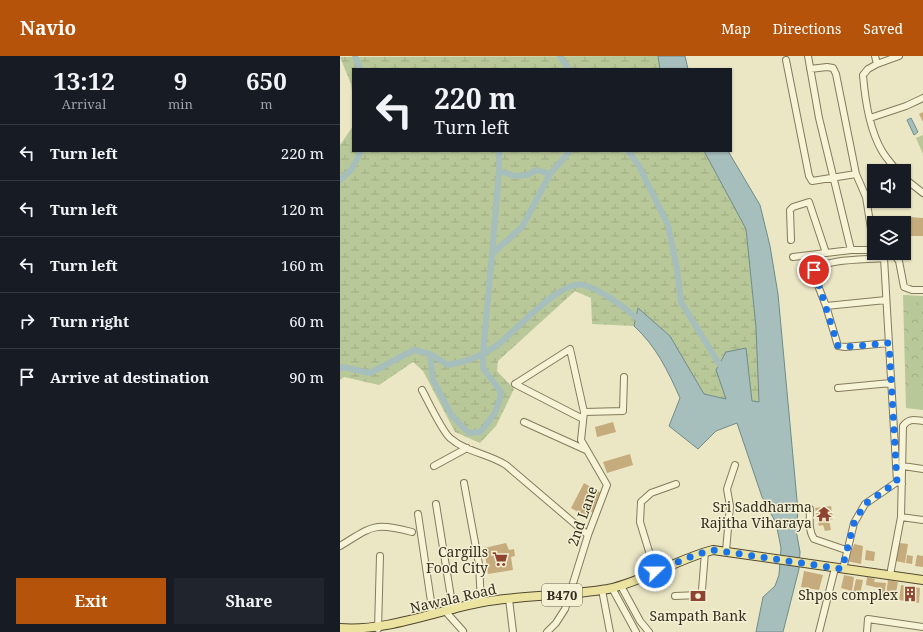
<!DOCTYPE html>
<style>
:root{--surface:#171b24;--page:#20242c;--text:#f1f3f6;--muted:#9ea1a6;--line:#363941;--accent:#b45309}
body{margin:0;font-family:"Noto Serif",serif;background:var(--page);color:var(--text);height:100vh;display:flex;flex-direction:column;font-size:15px;white-space:nowrap}
*{box-sizing:border-box;margin:0}
p{font-size:13px;color:var(--muted)}
.icon{flex:none;width:22px;height:22px;fill:none;stroke:currentColor;stroke-width:2;stroke-linecap:round;stroke-linejoin:round}
.map{position:relative;flex:1;overflow:hidden}
.drawer{display:flex;flex-direction:column;background:var(--surface);width:340px}
.drawer>*{flex:none}
.guide{position:absolute;left:12px;top:12px;width:380px;height:84px;border-radius:0px;box-shadow:0 1px 3px #0004;background:#171b24;color:var(--text);overflow:hidden}
.tools{position:absolute;left:527px;top:108px;display:grid;gap:8px}
.tools a{display:grid;place-items:center;width:44px;height:44px;border-radius:0px;background:var(--surface);box-shadow:0 1px 3px #0004;font-size:20px}
.pin{position:absolute;display:grid;place-items:center;width:34px;height:34px;color:#fff;margin:-17px;border:2px solid #fff;border-radius:50%;box-shadow:0 1px 4px #0007}
.me{position:absolute;width:44px;margin:-22px;rotate:68deg;stroke-linejoin:round;filter:drop-shadow(0 0 3px #0008)}
.turn{display:flex;align-items:center;gap:14px;height:84px;padding:0 16px;font-size:18px}
.turn .icon{width:52px;height:52px;stroke-width:2.5}
.turn b{display:block;font-size:28px;line-height:34px}
.eta{display:flex;justify-content:space-evenly;align-items:center;height:68px;text-align:center}
.eta b{font-size:24px;font-weight:700;line-height:28px}
.cta{display:flex;gap:8px;margin-top:auto;padding:8px 16px}
.cta a{flex:1;height:46px;border-radius:0px;background:var(--accent);color:#fff;font-size:16px;font-weight:700;line-height:46px;text-align:center}
.cta a+a{background:var(--page);color:var(--text)}
ul{padding:0;list-style:none}
li{display:flex;align-items:center;gap:12px;height:56px;padding:0 16px;border-top:1px solid var(--line)}
li div{flex:1}
li b{display:block;font-size:15px}
li em{font-style:normal}
header{display:flex;align-items:center;gap:24px;box-sizing:border-box;height:56px;padding:0 20px;background:var(--accent);color:#fff}
header strong{font-size:19px}
nav{display:flex;gap:22px;margin-inline-start:auto;font-size:14px}
main{display:flex;flex:1;min-height:0}
.map>svg:first-child{display:block}
</style>
<header>
<strong>Navio</strong>
<nav><a>Map</a><a>Directions</a><a>Saved</a></nav>
</header>
<main>
<section class="drawer">
<div class="eta">
<div><b>13:12</b><p>Arrival</p></div>
<div><b>9</b><p>min</p></div>
<div><b>650</b><p>m</p></div>
</div>
<ul>
<li><svg class="icon" aria-label="left" viewBox="0 0 24 24"><path d="M17 20v-9H6M10 6l-5 5 5 5"/></svg><div><b>Turn left</b></div><em>220 m</em></li>
<li><svg class="icon" aria-label="left" viewBox="0 0 24 24"><path d="M17 20v-9H6M10 6l-5 5 5 5"/></svg><div><b>Turn left</b></div><em>120 m</em></li>
<li><svg class="icon" aria-label="left" viewBox="0 0 24 24"><path d="M17 20v-9H6M10 6l-5 5 5 5"/></svg><div><b>Turn left</b></div><em>160 m</em></li>
<li><svg class="icon" aria-label="right" viewBox="0 0 24 24"><path d="M7 20v-9h11M14 6l5 5-5 5"/></svg><div><b>Turn right</b></div><em>60 m</em></li>
<li><svg class="icon" aria-label="arrive" viewBox="0 0 24 24"><path d="M6 21V4h12l-3 4 3 4H6"/></svg><div><b>Arrive at destination</b></div><em>90 m</em></li>
</ul>
<div class="cta"><a>Exit</a><a>Share</a></div>
</section>
<div class="map">
<svg width="583" height="576" viewBox="0 0 583 576">
<defs>
<pattern id="wetland-marsh" width="20" height="14" patternUnits="userSpaceOnUse"><rect width="20" height="14" fill="#b9c899"/><path d="M1 5h8M5 5V1M11 12h8M15 12V8" fill="none" stroke="#a0ac83"/></pattern>
<pattern id="park-crowns" width="20" height="18" patternUnits="userSpaceOnUse"><rect width="20" height="18" fill="#b9c899"/><path d="M2 6a3 3 0 1 1 6 0M12 15a3 3 0 1 1 6 0" fill="none" stroke="#a0ac83"/></pattern>
</defs>
<rect width="100%" height="100%" fill="#ebe7c5"/>
<path fill="url(#wetland-marsh)" d="M318,0L320,13H13V43L11,28L0,1Z
M13,70V95H364L406,173L416,271L419,346L386,343L364,338L330,280L298,253L294,270L252,268L251,242L235,235L158,305L157,315L174,333L156,370L140,387L115,376L83,315L73,306L39,329L4,321L0,324V89Z"/>
<path fill="url(#park-crowns)" d="M563,239L583,240V354L566,352Z"/>
<path fill="#b9c899" d="M583,79V98L576,82Z
M566,243H576L577,251L566,252Z
M568,333L583,335V351L566,350Z"/>
<path fill="#a6bebc" stroke="#6e8c8a" d="M318,0H345L348,13H320Z
M571,62L578,76L574,79L567,64Z
M364,95H388L420,149L430,190L438,238L458,455L456,474L460,496L459,513L443,576H416L423,541L435,530L439,519L441,492L436,467L422,441L397,367L376,375L358,393L329,370L340,342C328,315 316,290 294,270L298,252L330,280L364,338L386,343L376,314L386,296L406,292L412,345L419,346L416,271L406,173Z"/>
<g fill="none" stroke-linecap="round" stroke-linejoin="round">
<path stroke="#a6bebc" stroke-width="6" d="M15,0L20,13
M220,0L229,13
M288,95L299,110L328,169L337,213L341,246L384,316
M159,115L175,120L187,119L197,114L210,118
M0,124L12,113L21,95
M152,198L159,115V95
M90,298L93,324L112,360L129,377L140,376C151,364 159,353 161,336L143,312V298L152,198L182,171L210,118L230,95
M0,313L3,311L30,317L74,294L90,298L108,309C125,306 141,301 156,290C174,277 221,222 244,229C266,236 284,252 301,265"/>
</g>
<path fill="#c6ab7d" d="M583,56V66L579,58Z
M569,161L583,162V180H569Z
M273,366L276,376L257,381L255,371Z
M290,398L293,409L267,417L263,406Z
M244,427L263,438L253,457L250,455L247,461L231,452Z
M491,450L493,463L489,464L491,474L485,475L483,469L479,470L475,452Z
M166,487L169,494L174,493L175,500L171,501L173,514L148,518L144,492Z
M559,487L568,488L565,507L556,505Z
M514,488L523,490L521,508L507,505L510,491L513,492Z
M526,494L535,496L534,505L525,504Z
M567,499L573,500L572,508L566,507Z
M577,499L583,500V511L575,510Z
M464,515L483,519L479,534L461,531Z
M504,519L514,521L512,535L501,532Z
M527,521L535,523L534,526L546,527L544,541L538,540L539,532L526,529Z
M516,523L523,524L520,538L513,537Z
M548,524L558,526L555,542L546,539Z
M561,529L580,532L579,547L559,544Z"/>
<g fill="none" stroke-linecap="round" stroke-linejoin="round">
<defs>
<path id="minor" d="M468,0L479,62L511,194
M535,0L537,8L528,13L523,19C525,44 529,73 542,95C546,102 552,108 557,115
M446,4L469,120L472,125L516,118
M537,8L559,0
M470,13L487,11L493,12L496,18L516,118L526,141L534,192
M530,62L566,50L583,42
M564,122L583,137
M451,184L450,154L453,151L469,146L486,197
M553,197L559,205L564,231L572,234H583
M453,201L511,194H534
M546,244L486,250L498,290L505,291L549,287
M486,250L475,222L474,215C485,202 527,204 544,202L557,426L562,428
M175,328L230,293L244,356L241,384L267,429L248,479L225,553L216,567L207,576
M175,328L243,363
M498,332L551,327
M82,334C88,345 102,375 110,382C126,396 149,398 166,409L248,479
M244,356L283,355L284,321
M184,366L246,394
M94,410L127,392
M563,410L583,413
M124,427L139,508L141,547
M96,448L113,554
M470,453C470,463 468,474 474,483L506,494
M78,458L93,559
M561,461L583,464
M0,490C33,470 33,466 72,476
M386,495L390,450L387,433L395,409
M503,513L514,467L525,448L557,426
M315,515L300,466L301,446L311,437L336,428
M550,519L561,461L563,370C569,362 574,364 583,365
M281,530L300,565L309,576
M272,532L296,576
M262,534L270,576
M335,540L359,539L362,534L365,496
M169,543L173,576
M106,556L123,575
M38,573L40,500
M479,576L495,512
M527,576L528,563L583,571"/>
<path id="major" d="M0,572C46,576 98,554 143,546C184,539 227,540 268,533C305,525 337,503 373,494L583,524"/>
</defs>
<use href="#minor" stroke="#847a5c" stroke-width="8"/>
<use href="#major" stroke="#524730" stroke-width="10"/>
<use href="#minor" stroke="#f6f3d7" stroke-width="6"/>
<use href="#major" stroke="#ebe39f" stroke-width="8"/>
</g>
<g fill="none" stroke-linecap="round" stroke-linejoin="round">
<path stroke="#1a73e8" stroke-width="7" stroke-dasharray="0 12.6" d="M315,515L355,499L373,494L502,513L514,467L525,448L557,426L549,287L505,291L498,290L474,214"/>
</g>
<defs>
<symbol id="temple-bare" viewBox="-9 -9 18 18"><path d="M0-6L5-2H3V0L6.5 2.5H4V6H1.5V3h-3V6H-4V2.5H-6.5L-3 0V-2H-5Z" fill="#8f4431" stroke="#f3f0d4" stroke-width="2.5" paint-order="stroke"/></symbol>
<symbol id="supermarket-bare" viewBox="-9 -9 18 18"><path d="M-6-5.5h2.5l.6 2H6L4.5 2H-2.5L-4.4-4H-6ZM-1.5 3.2a1.3 1.3 0 1 0 .1 0ZM3 3.2a1.3 1.3 0 1 0 .1 0Z" fill="#8f4431" stroke="#f3f0d4" stroke-width="2.5" paint-order="stroke"/></symbol>
<symbol id="building-bare" viewBox="-9 -9 18 18"><path d="M-4-6H4V6H1V3H-1V6H-4ZM-2.5-4.3h1.7v1.8h-1.7ZM.8-4.3h1.7v1.8H.8ZM-2.5-1h1.7V.8h-1.7ZM.8-1h1.7V.8H.8Z" fill="#8f4431" stroke="#f3f0d4" stroke-width="2.5" paint-order="stroke"/></symbol>
<symbol id="bank-bare" viewBox="-9 -9 18 18"><path d="M-6-4H6V4H-6ZM0-2.3a2.3 2.3 0 1 0 0 4.6a2.3 2.3 0 1 0 0-4.6Z" fill="#8f4431" stroke="#f3f0d4" stroke-width="2.5" paint-order="stroke"/></symbol>
</defs>
<g fill-rule="evenodd">
<use href="#temple-bare" x="473" y="447" width="22" height="22"/>
<use href="#supermarket-bare" x="149" y="492" width="22" height="22"/>
<use href="#building-bare" x="559" y="527" width="22" height="22"/>
<use href="#bank-bare" x="347" y="529" width="22" height="22"/>
</g>
<g text-anchor="middle" dominant-baseline="central" stroke-width="3" stroke-linejoin="round" paint-order="stroke">
<rect fill="#f3f0d4" stroke="#6e6855" stroke-width="1" x="202" y="528" width="40" height="22" rx="3"/>
<g font-size="13" font-weight="bold" fill="#352e1f">
<text x="222" y="539">B470</text>
</g>
<g font-size="14" fill="#352e1f" stroke="#f3f0d4" text-anchor="end">
<text x="472" y="450">Sri Saddharma<tspan x="472" dy="16">Rajitha Viharaya</tspan></text>
<text x="148" y="495">Cargills<tspan x="148" dy="16">Food City</tspan></text>
<text x="558" y="538">Shpos complex</text>
<text x="358" y="559" text-anchor="middle">Sampath Bank</text>
</g>
<g font-size="14" fill="#352e1f" stroke="#f3f0d4">
<text transform="translate(242 460) rotate(-71)">2nd Lane</text>
<text transform="translate(113 542) rotate(-13)">Nawala Road</text>
</g>
</g>
</svg>
<div class="tools">
<a><svg class="icon" aria-label="sound" viewBox="0 0 24 24"><path d="M4 9h4l5-4v14l-5-4H4zM17 9q2 3 0 6"/></svg></a>
<a><svg class="icon" aria-label="layers" viewBox="0 0 24 24"><path d="M12 4l9 5-9 5-9-5zM3 14l9 5 9-5"/></svg></a>
</div>
<div class="pin" style="left:474px;top:214px;background:#d93025"><svg class="icon" aria-label="arrive" viewBox="0 0 24 24"><path d="M6 21V4h12l-3 4 3 4H6"/></svg></div>
<svg class="me" style="left:315px;top:515px" viewBox="-20 -20 40 40"><circle r="17" fill="#1a73e8" stroke="#fff" stroke-width="3"/><path d="M0-11L8 9 0 5-8 9z" fill="#fff"/></svg>
<div class="guide">
<div class="turn"><svg class="icon" aria-label="left" viewBox="0 0 24 24"><path d="M17 20v-9H6M10 6l-5 5 5 5"/></svg><div><b>220 m</b>Turn left</div></div>
</div>
</div>
</main>
